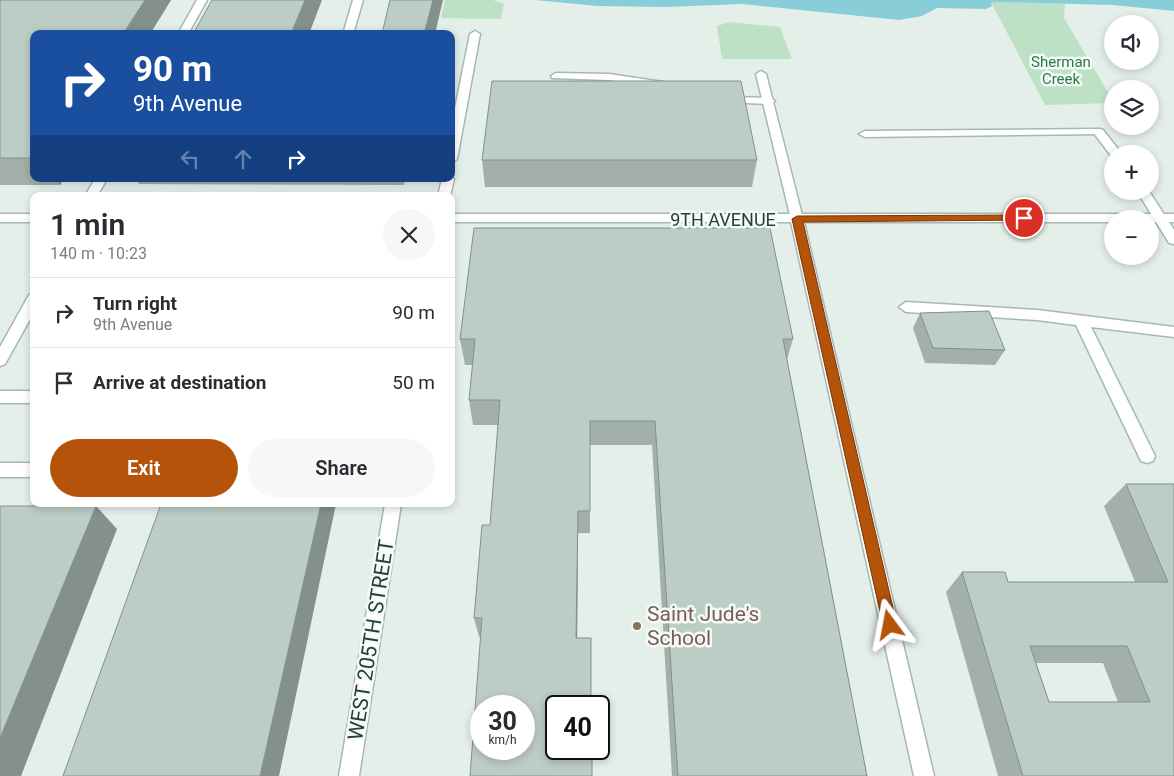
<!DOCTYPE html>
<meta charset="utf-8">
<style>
:root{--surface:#fff;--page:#f7f7f7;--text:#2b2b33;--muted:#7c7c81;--line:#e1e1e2;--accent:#b45309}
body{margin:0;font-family:Roboto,sans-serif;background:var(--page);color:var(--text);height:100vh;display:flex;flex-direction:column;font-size:19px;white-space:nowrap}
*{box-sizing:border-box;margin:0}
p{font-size:16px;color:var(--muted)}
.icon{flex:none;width:28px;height:28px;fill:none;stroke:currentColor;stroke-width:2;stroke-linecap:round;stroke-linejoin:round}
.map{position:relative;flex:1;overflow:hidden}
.panel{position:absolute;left:30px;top:192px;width:425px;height:315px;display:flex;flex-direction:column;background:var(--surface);border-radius:10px;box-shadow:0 2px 8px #0003}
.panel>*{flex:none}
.guide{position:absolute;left:30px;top:30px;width:425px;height:152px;border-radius:10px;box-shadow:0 2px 8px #0003;background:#1a4fa0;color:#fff;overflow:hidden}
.fabs{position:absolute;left:1104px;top:15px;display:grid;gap:10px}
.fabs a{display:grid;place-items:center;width:55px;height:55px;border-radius:50%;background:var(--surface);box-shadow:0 2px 8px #0003;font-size:25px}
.speed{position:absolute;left:470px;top:695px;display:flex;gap:10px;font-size:25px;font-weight:700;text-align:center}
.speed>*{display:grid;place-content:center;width:65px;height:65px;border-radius:50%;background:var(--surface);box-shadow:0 2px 8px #0003;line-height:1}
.speed small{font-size:12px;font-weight:400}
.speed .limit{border:2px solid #111;border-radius:8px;background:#fff;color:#111}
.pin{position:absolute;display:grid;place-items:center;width:42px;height:42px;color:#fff;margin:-21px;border:2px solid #fff;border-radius:50%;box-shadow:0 1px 5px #0007}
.me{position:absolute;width:55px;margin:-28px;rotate:347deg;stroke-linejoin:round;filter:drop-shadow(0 0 4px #0008)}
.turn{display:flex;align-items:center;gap:18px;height:105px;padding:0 20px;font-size:22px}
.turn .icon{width:65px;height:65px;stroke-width:2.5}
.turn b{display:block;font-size:35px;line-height:42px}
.lanes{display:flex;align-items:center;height:48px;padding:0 20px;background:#0003;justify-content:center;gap:25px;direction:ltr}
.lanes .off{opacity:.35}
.round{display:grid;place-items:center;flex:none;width:52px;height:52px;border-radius:26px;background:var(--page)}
.summary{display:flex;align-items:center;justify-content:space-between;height:85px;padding:0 20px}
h1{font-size:30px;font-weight:600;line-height:38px}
.primary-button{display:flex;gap:10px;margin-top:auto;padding:10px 20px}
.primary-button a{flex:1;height:58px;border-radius:30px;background:var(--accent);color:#fff;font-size:20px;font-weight:600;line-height:58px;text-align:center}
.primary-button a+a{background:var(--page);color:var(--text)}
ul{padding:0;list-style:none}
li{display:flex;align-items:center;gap:15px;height:70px;padding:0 20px;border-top:1px solid var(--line)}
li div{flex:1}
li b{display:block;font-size:19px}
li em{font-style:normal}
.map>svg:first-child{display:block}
</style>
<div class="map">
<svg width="1174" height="776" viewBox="0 0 1174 776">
<rect width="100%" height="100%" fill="#e4efea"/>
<path fill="#bce1c5" d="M445,0H493L504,4L501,19L441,18Z
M991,2L1065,4L1064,18L1112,99V103L1045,105Z
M729,22L780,27L792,59H722L717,26Z"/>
<path fill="#88cdd7" d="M535,0H1174V11L1113,5L991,2L992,6L986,9L937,8L922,16L899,20L742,4L665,7L597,6Z"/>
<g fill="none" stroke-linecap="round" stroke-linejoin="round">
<defs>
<path id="service" d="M353,0H363L353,34H343Z
M556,73L609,74L663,82L668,85L663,88L609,80L552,78L551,76Z
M726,97L770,98L775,101L770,104L722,102V98Z
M1099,129L1103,130V134L865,137L859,134L865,131Z
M906,302L1037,310L1174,327V337L1091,327L1155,456L1153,461L1147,463L1141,461L1076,325L1037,320L906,312L899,307Z
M0,391H34V403H0Z
M0,463H34V477H0Z"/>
<path id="minor" d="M197,0H207L188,34H178Z
M475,31L480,34L457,159L451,163V128L470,34Z
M761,71L766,74L803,219L797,223L791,219L756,74Z
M1099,129L1103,130L1122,154H1112V157L1093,132Z
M451,176L454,179L450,196H438L442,179H451Z
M95,179H107L97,196H85Z
M1137,191H1149L1174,230V244L1169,243Z
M34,294V312L5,364L0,366V347L29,295Z
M385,504H401L359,776H339Z"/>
<path id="tertiary" d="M0,214H34V222H0Z
M451,214H1174V222H1150V219H1112V222H804L934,776H914L791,222H451Z"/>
</defs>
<use href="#service" stroke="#a6b8b1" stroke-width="3"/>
<use href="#minor" stroke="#a6b8b1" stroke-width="3"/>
<use href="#tertiary" stroke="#a6b8b1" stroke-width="3"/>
<use href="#service" fill="#fff" fill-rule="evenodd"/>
<use href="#minor" fill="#fff" fill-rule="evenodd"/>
<use href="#tertiary" fill="#fff" fill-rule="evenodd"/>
</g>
<path fill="#a2b0a9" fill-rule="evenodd" d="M0,0H171L150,34H34V179H63L60,185H0Z
M482,160H757L752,187H485Z
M136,179H405L404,185L139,184Z
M920,313L1005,350L995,365L925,363L913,328Z
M460,339H793L787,359L867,776H672L652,445H590V533H578L577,638L479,637L474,618L490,525L498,425H473L469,400L473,365H465Z
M1126,484H1174V776H998L946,592L962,572L1008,582H1135L1104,506ZM1036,663H1103L1118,702H1049Z"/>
<path fill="#84908a" d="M145,0H171L150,34H123Z
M305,0H322L309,34H291Z
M433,0H443L435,34H424Z
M56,179H63L60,185Z
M321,504H336L279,776H260Z
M96,506L117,529L21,776H0V738Z
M578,511V533L577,657L576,638Z"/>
<path fill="#bccdc5" stroke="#84908a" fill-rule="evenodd" d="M0,0H145L123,34H34V158H0Z
M212,0H305L291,34H193Z
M390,0H433L424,34H382Z
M492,81H741L757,160H482Z
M474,228H770L793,339H783L867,776H678L655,421H590V511H578L576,638H591V706H556V749H592V776H470L482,618H474L482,525H490L500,400H469L475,339H460ZM481,706H524V749H481Z
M989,311L1005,350L933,348L920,313Z
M1126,484H1174V776H1023L962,572H1005L1008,582H1168ZM1030,646H1127L1150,702H1049Z
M161,504H321L260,776H63Z
M0,506H96L0,738Z"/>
<path fill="#b45309" stroke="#753606" d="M1024,215L1027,216V220L803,222L897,625L895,630L890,632L885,630L883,625L792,219L797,216Z"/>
<circle fill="#8d6e63" stroke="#f5faf8" stroke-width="2" cx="637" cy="626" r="5"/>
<g text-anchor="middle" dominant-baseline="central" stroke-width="5" stroke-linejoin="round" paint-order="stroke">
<g font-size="15" fill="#287c46" stroke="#f5faf8">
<text x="1061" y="62">Sherman<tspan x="1061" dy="17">Creek</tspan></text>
</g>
<g font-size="18" fill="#224238" stroke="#f5faf8">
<text x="723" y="219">9TH AVENUE</text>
</g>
<g font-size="21" fill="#785e54" stroke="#f5faf8" text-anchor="start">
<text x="647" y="614">Saint Jude's<tspan x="647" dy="24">School</tspan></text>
</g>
<g font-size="21" fill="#224238" stroke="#f5faf8">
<text transform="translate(371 640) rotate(-81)">WEST 205TH STREET</text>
</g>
</g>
</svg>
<div class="fabs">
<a><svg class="icon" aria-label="sound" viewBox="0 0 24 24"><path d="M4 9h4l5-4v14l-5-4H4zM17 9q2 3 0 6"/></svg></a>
<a><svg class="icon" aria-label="layers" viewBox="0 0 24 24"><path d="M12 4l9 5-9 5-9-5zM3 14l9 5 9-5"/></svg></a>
<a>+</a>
<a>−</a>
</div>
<div class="speed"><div>30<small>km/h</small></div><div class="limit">40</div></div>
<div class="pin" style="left:1024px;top:218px;background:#d93025"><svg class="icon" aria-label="arrive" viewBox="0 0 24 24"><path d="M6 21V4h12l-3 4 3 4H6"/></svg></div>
<svg class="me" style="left:890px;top:625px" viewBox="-20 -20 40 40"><path d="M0-17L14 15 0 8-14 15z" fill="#b45309" stroke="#fff" stroke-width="4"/></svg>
<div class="guide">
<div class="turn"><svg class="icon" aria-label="right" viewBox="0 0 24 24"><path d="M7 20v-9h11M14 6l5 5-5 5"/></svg><div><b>90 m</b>9th Avenue</div></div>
<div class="lanes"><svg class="icon off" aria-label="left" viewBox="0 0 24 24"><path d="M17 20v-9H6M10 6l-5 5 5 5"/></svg><svg class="icon off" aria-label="ahead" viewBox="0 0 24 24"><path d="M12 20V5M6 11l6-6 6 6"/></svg><svg class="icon" aria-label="right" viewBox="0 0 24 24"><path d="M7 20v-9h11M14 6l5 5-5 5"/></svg></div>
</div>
<section class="panel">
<div class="summary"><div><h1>1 min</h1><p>140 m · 10:23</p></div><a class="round"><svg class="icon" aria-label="close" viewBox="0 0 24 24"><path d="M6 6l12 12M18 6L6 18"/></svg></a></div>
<ul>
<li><svg class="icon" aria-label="right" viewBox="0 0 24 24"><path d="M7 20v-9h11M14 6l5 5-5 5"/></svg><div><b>Turn right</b><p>9th Avenue</p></div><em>90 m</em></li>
<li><svg class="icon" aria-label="arrive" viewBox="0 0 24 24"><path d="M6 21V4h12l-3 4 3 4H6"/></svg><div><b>Arrive at destination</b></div><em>50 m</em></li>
</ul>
<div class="primary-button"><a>Exit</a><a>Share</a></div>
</section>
</div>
